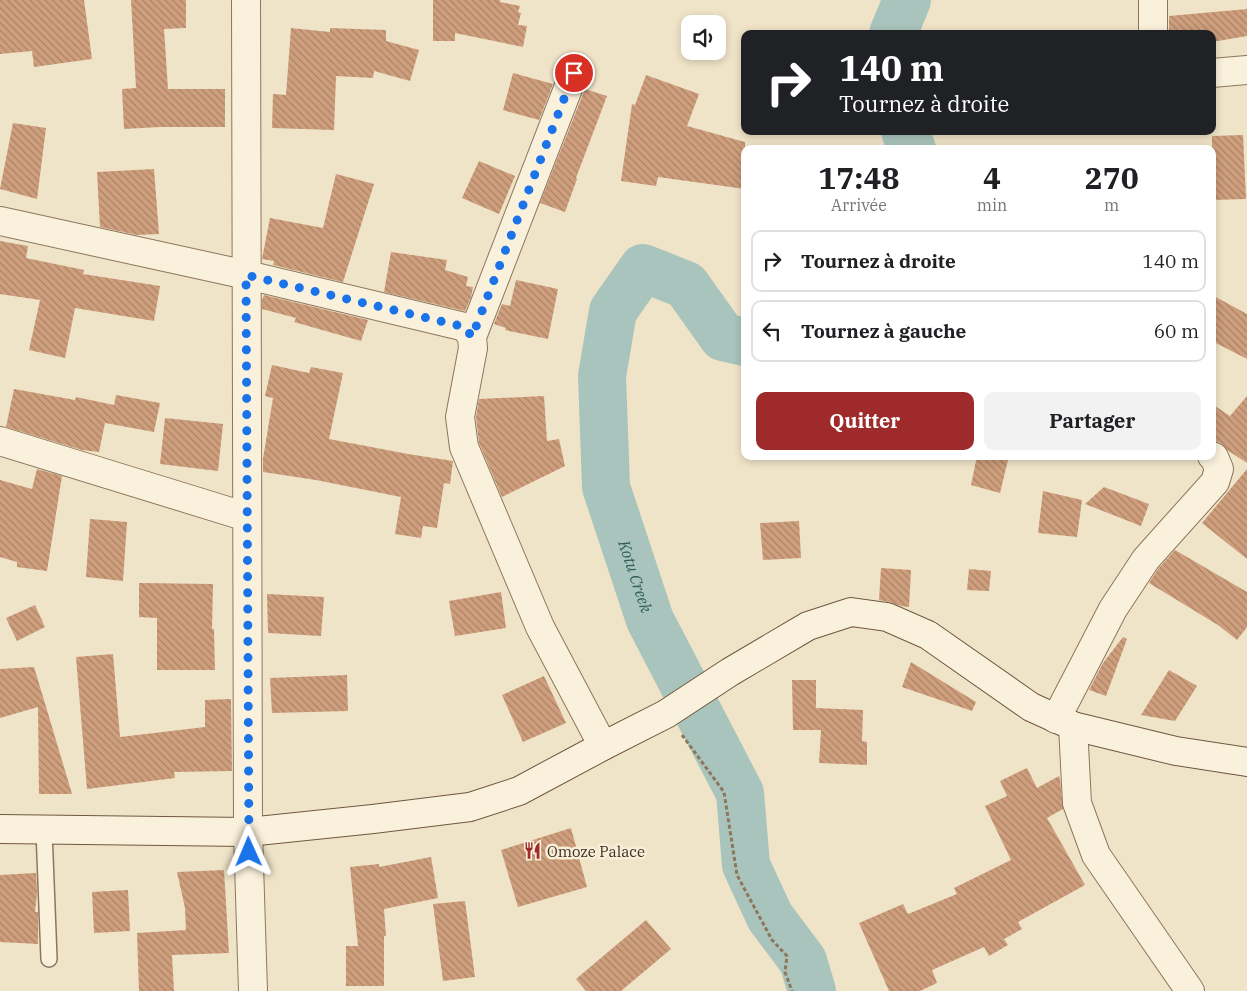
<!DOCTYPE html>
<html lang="fr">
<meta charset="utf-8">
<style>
:root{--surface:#fff;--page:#f2f2f2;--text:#202124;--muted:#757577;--line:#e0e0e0;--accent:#9e2a2b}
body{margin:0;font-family:"IBM Plex Serif",serif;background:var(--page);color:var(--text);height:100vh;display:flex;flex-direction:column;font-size:19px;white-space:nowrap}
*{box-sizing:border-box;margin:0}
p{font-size:16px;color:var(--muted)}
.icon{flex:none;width:28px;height:28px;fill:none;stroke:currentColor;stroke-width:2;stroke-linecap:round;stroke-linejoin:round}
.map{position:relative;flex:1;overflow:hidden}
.panel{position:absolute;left:741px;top:145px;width:475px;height:315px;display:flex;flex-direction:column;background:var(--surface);border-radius:10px;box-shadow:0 2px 8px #0003}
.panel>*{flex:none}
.top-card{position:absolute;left:741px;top:30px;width:475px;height:105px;border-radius:10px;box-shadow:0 2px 8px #0003;background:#202124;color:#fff;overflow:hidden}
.controls{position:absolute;left:681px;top:15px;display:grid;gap:10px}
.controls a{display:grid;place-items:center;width:45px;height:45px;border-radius:10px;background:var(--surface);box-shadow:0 2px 8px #0003;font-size:25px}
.pin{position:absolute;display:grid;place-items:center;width:42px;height:42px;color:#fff;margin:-21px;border:2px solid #fff;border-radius:50%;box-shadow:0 1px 5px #0007}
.me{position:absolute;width:55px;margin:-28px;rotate:359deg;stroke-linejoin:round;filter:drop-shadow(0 0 4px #0008)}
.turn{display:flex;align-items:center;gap:18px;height:105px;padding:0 15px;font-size:22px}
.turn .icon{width:65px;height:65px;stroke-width:2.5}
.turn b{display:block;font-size:35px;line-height:42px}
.eta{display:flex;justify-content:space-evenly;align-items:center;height:85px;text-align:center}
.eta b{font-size:30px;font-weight:700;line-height:35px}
.button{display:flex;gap:10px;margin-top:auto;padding:10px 15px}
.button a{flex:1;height:58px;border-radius:10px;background:var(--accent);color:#fff;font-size:20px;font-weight:700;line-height:58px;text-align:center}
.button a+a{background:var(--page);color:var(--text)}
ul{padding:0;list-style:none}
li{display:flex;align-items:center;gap:15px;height:62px;margin:0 10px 8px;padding:0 5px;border:2px solid var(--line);border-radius:10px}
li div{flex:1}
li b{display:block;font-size:19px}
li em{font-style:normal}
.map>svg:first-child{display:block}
</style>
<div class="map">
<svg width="1247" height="991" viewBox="0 0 1247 991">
<defs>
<pattern id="building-back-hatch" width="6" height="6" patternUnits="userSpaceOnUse" patternTransform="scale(1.25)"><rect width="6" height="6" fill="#cf9f7d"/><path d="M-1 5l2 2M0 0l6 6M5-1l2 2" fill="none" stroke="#a98266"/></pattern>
</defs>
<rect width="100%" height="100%" fill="#f0e4c8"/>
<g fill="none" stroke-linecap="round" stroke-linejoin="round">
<g stroke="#a9c4bc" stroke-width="48">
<path d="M893,34L907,0"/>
<path d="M905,131L912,149"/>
<path id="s1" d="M745,342L723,337L686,285L643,268L613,311L602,376L606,487L650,620L740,793L746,865L770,917L803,961L812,991"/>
</g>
</g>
<path fill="url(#building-back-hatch)" d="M0,0H84L92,59L34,67L32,51L0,54Z
M131,0H186V28L164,29L168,89H225V127H160L124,129L122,89L136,88Z
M433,0H500V2L520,6L518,12L521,13L518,25L527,26L523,47L455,33V41H433Z
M1247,9V36L1212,42V34H1169V16Z
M291,28L330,32V28L386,30V41L419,50L410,81L374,71L373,78L336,76L334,130L272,128L273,94L286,95Z
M513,73L553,84L539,120L503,110Z
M646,75L699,94L687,126L745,142V189L658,177L656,186L621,181L632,104L635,105Z
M585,89L607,96L576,178L577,179L565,212L540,203Z
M13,123L46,128L37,199L0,189Z
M1243,135L1246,199L1212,200V136Z
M479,161L515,176L499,214L462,198Z
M154,169L159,234L137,235L100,227L97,172Z
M336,174L374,184L343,282L273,265L274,261L262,259L270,218L323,228Z
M0,241L28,246L26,258L84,270L83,274L160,286L154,321L75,308L65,358L29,350L40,300L0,294Z
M391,252L447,260L445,270L468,277L466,286L473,287L471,297L465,311L384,292Z
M516,280L558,289L548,339L505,330L506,328L494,324L502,304L510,306Z
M264,295L368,320L361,341L294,322L296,318L262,309V300Z
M1212,295L1247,314V359L1212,341Z
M272,365L309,373L311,367L343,373L329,439L408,454L453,461L450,484L444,483L437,528L423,526L421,538L395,534L401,497L316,480L263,472V459L273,398L265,396Z
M14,389L75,400L76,397L114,405L116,395L160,403L154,432L105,423L99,452L82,450L6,427Z
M544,396L547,441L559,439L565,466L502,497L479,443L476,417L479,399Z
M1247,396V463L1227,450L1221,443L1212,440V404L1230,416Z
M165,418L223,424L218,471L160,464Z
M977,456H1009L1000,493L971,485Z
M37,469L62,476L47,571L17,567V562L0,557V480L32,489Z
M1247,469V559L1202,523Z
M1104,487L1149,504L1141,526L1085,504Z
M1043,491L1082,500L1077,537L1038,533Z
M90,519L127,522L123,581L86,577Z
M799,521L801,558L763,560L760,523Z
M1175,550L1247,592V627L1237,640L1218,625L1149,583L1158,569Z
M881,568L911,570L909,607L901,606L889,602L879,600Z
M969,569L991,571L989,591L967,590Z
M139,583L213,584L212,629H214L215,670H157V618L139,617Z
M501,592L506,628L455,636L449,601Z
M267,594L324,597L321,636L268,633Z
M35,605L45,627L17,641L6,618Z
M1123,637L1127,639L1106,696L1089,690L1103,663Z
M113,654L120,737L205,727V700L231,699L232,771L174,772L175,778L87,789L76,657Z
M911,662L976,702L972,711L902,687Z
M34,667L44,700L72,794H39L38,707L0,718V669Z
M1169,670L1197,686L1175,721L1141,715Z
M347,675L348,711L272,713L270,678Z
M544,676L566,723L523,742L502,695Z
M792,680H816V708L863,710L862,741L867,742V765L819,763L821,730H793Z
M1027,768L1037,788L1059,776L1060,779L1063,809L1047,818L1085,885L1018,922L1022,929L1004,939L1008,945L989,956L984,947L932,970L937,983L920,991H889L859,923L903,904L908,914L957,894L954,888L1011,860L985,806L1007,796L1000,781Z
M571,828L587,887L518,907L501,850Z
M431,857L438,898L384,909L386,936H384V986H346V946H358L350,867L379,864V867Z
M224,870L229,953L172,955L174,991H139L137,933L186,930L185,908L177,872Z
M36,873L37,893L35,912H38V944L0,942V875Z
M128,890L130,931L94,933L92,892Z
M465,901L475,977L443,981L433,904Z
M646,920L671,949L621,991H586L576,979Z"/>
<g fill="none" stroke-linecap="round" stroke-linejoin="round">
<defs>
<path id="lane" d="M44,830L49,959"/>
<path id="street" d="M246,0L248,832L253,991
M1153,0V34
M1212,73L1247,70
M0,221L247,275L465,327L472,337L473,348L460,417L464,447L540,627L603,746
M472,337L574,73
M0,441L247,517
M1056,719L1113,609L1146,559L1215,482L1219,469L1214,457L1212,456
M1073,726L1077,803L1096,855L1190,991"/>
<path id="secondary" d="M0,829L248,832L373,819L470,807L519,791L603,746L666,714L730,672L808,626L851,612L887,617L928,635L1031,707L1073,726L1176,751L1247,762"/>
</defs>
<use href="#lane" stroke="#8d765c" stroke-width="18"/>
<use href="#street" stroke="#8d765c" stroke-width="30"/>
<use href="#secondary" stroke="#6f573f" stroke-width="30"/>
<path stroke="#8d765c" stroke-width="3" stroke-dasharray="4 2.5" stroke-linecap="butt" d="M682,735L724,792L737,875L772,940L787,956L785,972L792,991"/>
<use href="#lane" stroke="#faf1dc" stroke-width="15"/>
<use href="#street" stroke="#faf1dc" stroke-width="28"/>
<use href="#secondary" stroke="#faf1dc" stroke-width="28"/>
</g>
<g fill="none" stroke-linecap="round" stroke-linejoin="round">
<path stroke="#1a73e8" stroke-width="9" stroke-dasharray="0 16.2" d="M249,852L246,275L465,327L472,337L574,73"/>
</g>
<defs>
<symbol id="restaurant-bare" viewBox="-9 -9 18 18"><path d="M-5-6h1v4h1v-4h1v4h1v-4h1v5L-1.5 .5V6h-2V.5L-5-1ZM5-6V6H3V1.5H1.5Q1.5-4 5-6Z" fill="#9e2a2b" stroke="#f7eed8" stroke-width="2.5" paint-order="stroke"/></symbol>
</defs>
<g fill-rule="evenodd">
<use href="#restaurant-bare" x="520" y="838" width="25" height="25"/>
</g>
<g text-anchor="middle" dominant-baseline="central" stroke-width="5" stroke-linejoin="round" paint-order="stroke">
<g font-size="15" fill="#3d2e20" stroke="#f7eed8" text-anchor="start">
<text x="547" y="851">Omoze Palace</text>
</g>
<g font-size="16" font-style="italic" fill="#2f5d5a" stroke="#f7eed8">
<text stroke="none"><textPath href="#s1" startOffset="456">Kotu Creek</textPath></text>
</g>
</g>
</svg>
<div class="controls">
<a><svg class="icon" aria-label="sound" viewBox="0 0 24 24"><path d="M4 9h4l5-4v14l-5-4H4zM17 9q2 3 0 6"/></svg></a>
</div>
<div class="pin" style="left:574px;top:73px;background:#d93025"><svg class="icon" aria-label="arrive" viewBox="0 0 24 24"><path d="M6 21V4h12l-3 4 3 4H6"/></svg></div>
<svg class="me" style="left:249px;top:852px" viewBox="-20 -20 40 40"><path d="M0-17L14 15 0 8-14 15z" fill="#1a73e8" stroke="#fff" stroke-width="4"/></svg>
<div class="top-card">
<div class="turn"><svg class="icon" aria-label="right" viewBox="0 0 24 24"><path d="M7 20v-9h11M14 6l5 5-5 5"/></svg><div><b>140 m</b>Tournez à droite</div></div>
</div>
<section class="panel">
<div class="eta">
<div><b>17:48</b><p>Arrivée</p></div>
<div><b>4</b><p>min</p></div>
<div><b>270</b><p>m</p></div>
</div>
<ul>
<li><svg class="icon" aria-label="right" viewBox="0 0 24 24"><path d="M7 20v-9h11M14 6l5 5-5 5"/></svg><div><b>Tournez à droite</b></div><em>140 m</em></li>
<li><svg class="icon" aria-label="left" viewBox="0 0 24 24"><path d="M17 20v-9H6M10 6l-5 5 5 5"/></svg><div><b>Tournez à gauche</b></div><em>60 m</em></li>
</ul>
<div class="button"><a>Quitter</a><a>Partager</a></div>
</section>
</div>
